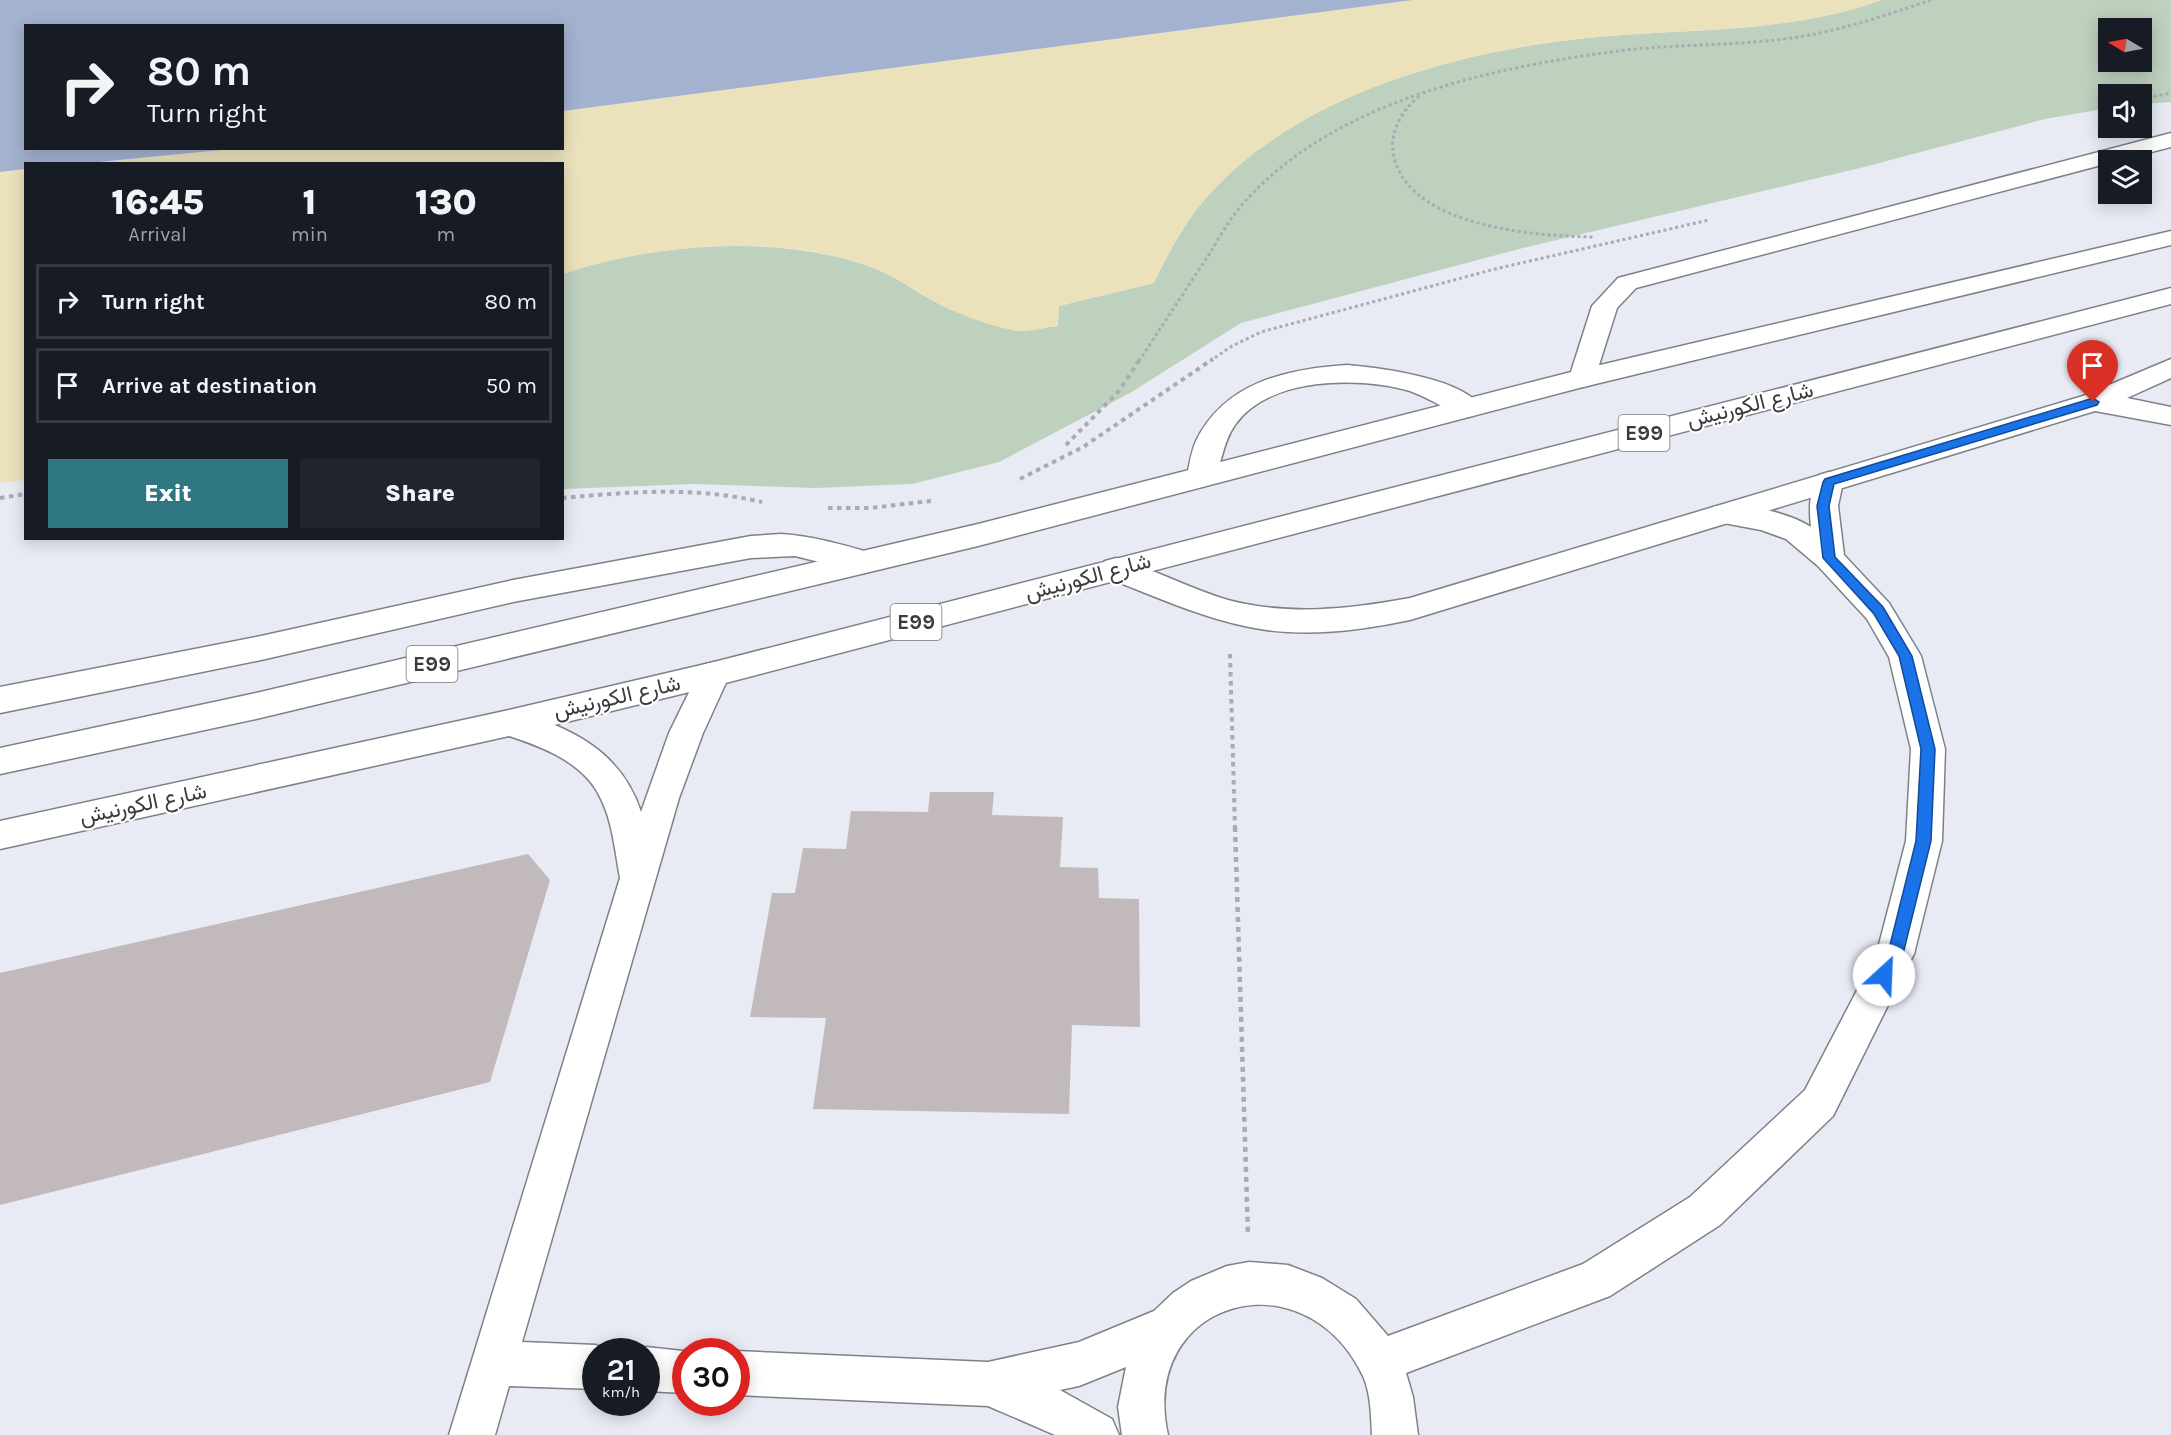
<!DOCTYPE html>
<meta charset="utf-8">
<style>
:root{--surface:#171b24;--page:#20242c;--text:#f1f3f6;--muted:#9ea1a6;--line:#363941;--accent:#2f7780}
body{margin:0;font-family:Karla,Vazirmatn,sans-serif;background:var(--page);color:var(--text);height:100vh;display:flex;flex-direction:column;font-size:22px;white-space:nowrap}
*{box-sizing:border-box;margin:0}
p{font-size:20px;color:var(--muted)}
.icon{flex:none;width:33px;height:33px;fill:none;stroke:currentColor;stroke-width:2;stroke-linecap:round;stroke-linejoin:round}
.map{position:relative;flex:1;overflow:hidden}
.drawer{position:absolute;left:24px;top:162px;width:540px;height:378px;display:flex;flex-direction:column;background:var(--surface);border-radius:0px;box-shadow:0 3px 15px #0003}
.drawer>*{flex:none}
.hud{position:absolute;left:24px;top:24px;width:540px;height:126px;border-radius:0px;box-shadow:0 3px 15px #0003;background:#171b24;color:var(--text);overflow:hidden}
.needle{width:39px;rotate:280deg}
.tools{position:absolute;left:2098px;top:18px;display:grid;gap:12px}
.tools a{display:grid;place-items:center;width:54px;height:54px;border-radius:0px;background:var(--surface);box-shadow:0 3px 15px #0003;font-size:30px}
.speed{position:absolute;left:582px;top:1338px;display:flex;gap:12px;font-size:30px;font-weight:700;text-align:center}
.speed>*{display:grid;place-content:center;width:78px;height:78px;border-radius:50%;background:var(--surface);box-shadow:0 3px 15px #0003;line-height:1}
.speed small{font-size:15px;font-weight:400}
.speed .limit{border:9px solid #d22;background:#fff;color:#111}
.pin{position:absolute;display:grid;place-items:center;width:51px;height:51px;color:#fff;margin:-62px -26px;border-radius:50% 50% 50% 0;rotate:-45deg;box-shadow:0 0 6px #0007}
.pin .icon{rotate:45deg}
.me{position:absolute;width:66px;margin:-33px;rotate:25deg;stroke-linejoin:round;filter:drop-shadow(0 0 4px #0008)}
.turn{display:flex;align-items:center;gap:21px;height:126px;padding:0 24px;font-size:27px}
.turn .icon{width:78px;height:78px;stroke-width:2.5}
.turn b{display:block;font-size:42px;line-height:51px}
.eta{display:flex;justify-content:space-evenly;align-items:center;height:102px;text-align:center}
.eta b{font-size:36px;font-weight:800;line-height:42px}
.cta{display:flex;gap:12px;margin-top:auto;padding:12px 24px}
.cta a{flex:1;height:69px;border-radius:0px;background:var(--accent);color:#fff;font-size:24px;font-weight:800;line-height:69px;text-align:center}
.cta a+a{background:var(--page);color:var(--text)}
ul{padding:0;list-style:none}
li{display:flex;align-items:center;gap:18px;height:75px;margin:0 12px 9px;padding:0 12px;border:3px solid var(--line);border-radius:0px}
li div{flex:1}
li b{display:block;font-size:22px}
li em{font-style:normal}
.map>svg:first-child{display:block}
</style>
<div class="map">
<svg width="2171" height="1435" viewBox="0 0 2171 1435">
<rect width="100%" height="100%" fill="#e8ebf3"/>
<path fill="#bed0be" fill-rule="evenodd" d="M1882,0H2171V102L2142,104V94H2109V108L2045,119L1864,167L1519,249L1241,323L1130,393L999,462L912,484L815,488L694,484L563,489L562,274C653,243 785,233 876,269C895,276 910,288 928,298C943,307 995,326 1013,330C1026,333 1045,327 1058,326L1059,306L1154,283C1171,247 1190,213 1218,185C1317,84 1487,44 1623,35C1711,29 1798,30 1882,0ZM2109,28H2142V62H2109Z"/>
<path fill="#ebe2bc" d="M1413,0H1882C1798,30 1711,29 1623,35C1487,44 1317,84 1218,185C1190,213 1171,247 1154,283L1059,306L1058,326C1045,327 1026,333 1013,330C989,326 949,311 928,298C911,288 895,277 876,269C784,232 655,243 563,274L562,164H89L231,148H562L563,111Z
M25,169V480L0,483V172Z"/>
<path fill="#a3b2cf" d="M0,0H1413L563,111L562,26H26V148L231,149L89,163L26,164L25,169L0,172Z"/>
<path fill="#c2b9bd" d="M930,792H994L992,815L1063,817L1060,867L1098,868L1099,898L1139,899L1140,1027L1072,1025L1069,1114L813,1109L826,1018L750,1017L772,893H795L803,848L846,849L851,811L928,812Z
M528,854L550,880L490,1082L0,1205V973Z"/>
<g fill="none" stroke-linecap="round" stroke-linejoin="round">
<defs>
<path id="service" d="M2171,133V147L2120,160H2109V163L1636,288L1617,308L1593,384L1583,387L1573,384L1569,378L1592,306L1618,278Z
M1347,365C1381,368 1463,378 1482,408L1478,414L1468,417C1447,411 1430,398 1410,391C1359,376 1268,377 1235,425C1221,445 1223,465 1211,484L1201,487L1191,484L1187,477C1189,466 1191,452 1196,441C1225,382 1287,369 1347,365Z
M781,534C813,536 844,545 875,554L879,562L875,570L864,573L795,556L751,558L513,602L261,660L0,713V687L261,636L513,580L751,536Z"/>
<path id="minor" d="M1829,472L1839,475L1843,482L1838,506L1844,555L1889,603L1921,656L1945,749L1942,841L1914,954L1908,965L1833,1116L1720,1225L1610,1296L1406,1373L1413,1397L1418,1435H1372C1371,1416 1371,1394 1363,1376C1304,1253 1138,1300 1168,1435H1122L1118,1407L1126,1367L1079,1386L1060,1390L1112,1419L1119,1435H1055L988,1406L736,1395V1351L988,1362L1079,1342L1154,1311L1173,1293L1191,1281L1227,1266L1249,1262L1288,1265L1322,1278L1356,1299L1388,1336L1583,1264L1690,1197L1805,1090L1877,952L1906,841L1911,749L1889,657L1867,619L1818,566L1786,539L1761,530L1713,521L1708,514L1713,507C1737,500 1790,513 1811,527C1809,508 1809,492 1819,475Z
M714,662L725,665L730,674L703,733L679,798L522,1342L596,1345L612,1352H596V1389L509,1386L495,1435H449L620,878C615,852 613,822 600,797C582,759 534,744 497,732L492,723L497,714C513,709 527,715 542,720C589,737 625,763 641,812L669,733L698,674L703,665Z
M646,1347L692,1352H686V1393L646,1391V1352H635Z"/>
<path id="tertiary" d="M2171,359V378L2127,398L2171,407V425L2095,411L1410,620C1357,631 1303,638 1249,627C1199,617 1152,595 1105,577L1101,569L1105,561L1116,558C1154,569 1190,589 1228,600C1288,616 1350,609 1410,598L2083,396Z"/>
<path id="trunk" d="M2171,231V245L1583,387L978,546L256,719L0,774V748L256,693L978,524L1583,369Z
M2171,288V304L714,686L509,736L0,849V821L509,710L714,662Z"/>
</defs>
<use href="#service" stroke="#7e8188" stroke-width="3"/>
<use href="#minor" stroke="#7e8188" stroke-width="3"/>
<use href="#tertiary" stroke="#7e8188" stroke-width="3"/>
<use href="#trunk" stroke="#7e8188" stroke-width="3"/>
<path stroke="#a8abb1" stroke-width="3" stroke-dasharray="3 3" stroke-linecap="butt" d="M1419,96C1400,113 1387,135 1395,161C1416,228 1536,236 1595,237
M2142,99L2171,93
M1139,361C1162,326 1185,291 1208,256C1218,240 1228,221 1241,206C1330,102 1488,68 1618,51C1673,44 1729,46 1784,39C1835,33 1883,16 1931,0
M1210,361L1232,346L1261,332L1495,269L1709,220"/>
<path stroke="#a8abb1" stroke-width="4" stroke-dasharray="4.5 4.5" stroke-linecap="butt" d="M1066,445L1119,391L1140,359
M1020,479L1083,447L1213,359
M0,498L26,494
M562,498C632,492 692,486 762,502
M828,508H870L931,501
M1230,654L1235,828"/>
<path stroke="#a8abb1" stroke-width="4.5" stroke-dasharray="5 5" stroke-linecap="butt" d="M1235,827L1248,1234"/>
<use href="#service" fill="#fff" fill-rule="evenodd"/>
<use href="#minor" fill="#fff" fill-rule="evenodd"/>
<use href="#tertiary" fill="#fff" fill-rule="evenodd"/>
<use href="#trunk" fill="#fff" fill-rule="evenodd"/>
</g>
<path fill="#1a73e8" stroke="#114b97" stroke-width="1.5" d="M2093,398L2099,402L2097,405L1834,484L1829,506L1835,557L1883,607L1912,656L1935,749L1931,841L1903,954L1890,980L1884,982L1879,980L1877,975L1888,953L1916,841L1921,749L1899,656L1874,614L1823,558L1817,506L1823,482L1825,479Z"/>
<g text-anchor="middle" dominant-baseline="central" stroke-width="4.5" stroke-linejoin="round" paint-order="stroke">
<g fill="#fff" stroke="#757678" stroke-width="1.5">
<rect x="1618.5" y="415" width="51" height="36" rx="4.5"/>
<rect x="890.5" y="604" width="51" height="36" rx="4.5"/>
<rect x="406.5" y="646" width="51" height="36" rx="4.5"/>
</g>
<g font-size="21" font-weight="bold" fill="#3a3b3e">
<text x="1644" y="433">E99</text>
<text x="916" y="622">E99</text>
<text x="432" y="664">E99</text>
</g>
<g font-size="22" fill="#3a3b3e" stroke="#fff">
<text transform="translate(1750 405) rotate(-14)">شارع الكورنيش</text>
<text transform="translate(1088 577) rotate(-15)">شارع الكورنيش</text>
<text transform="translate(617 697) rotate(-13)">شارع الكورنيش</text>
<text transform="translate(143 804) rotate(-12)">شارع الكورنيش</text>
</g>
</g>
</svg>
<div class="tools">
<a><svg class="needle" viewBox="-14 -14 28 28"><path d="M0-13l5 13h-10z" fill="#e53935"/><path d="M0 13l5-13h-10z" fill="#9ea1a6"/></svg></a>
<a><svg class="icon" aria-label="sound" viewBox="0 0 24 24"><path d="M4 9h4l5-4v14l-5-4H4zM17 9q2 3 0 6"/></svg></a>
<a><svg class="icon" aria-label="layers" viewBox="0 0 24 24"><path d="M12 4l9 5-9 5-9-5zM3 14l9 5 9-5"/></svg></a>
</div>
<div class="speed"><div>21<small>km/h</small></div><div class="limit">30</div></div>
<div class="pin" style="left:2093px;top:402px;background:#d93025"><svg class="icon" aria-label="arrive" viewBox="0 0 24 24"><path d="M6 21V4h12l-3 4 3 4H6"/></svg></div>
<svg class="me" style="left:1884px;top:975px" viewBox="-20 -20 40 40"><circle r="19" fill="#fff"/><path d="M0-13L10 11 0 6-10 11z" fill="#1a73e8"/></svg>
<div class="hud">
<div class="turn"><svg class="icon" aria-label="right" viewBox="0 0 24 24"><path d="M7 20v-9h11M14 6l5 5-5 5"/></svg><div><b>80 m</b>Turn right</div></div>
</div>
<section class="drawer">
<div class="eta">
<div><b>16:45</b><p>Arrival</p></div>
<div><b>1</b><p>min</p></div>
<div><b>130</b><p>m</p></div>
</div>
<ul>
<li><svg class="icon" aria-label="right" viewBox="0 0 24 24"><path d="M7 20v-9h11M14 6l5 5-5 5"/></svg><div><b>Turn right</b></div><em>80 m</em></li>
<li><svg class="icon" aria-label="arrive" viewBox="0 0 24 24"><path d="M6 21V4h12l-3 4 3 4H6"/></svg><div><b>Arrive at destination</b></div><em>50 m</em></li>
</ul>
<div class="cta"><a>Exit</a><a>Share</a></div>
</section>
</div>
